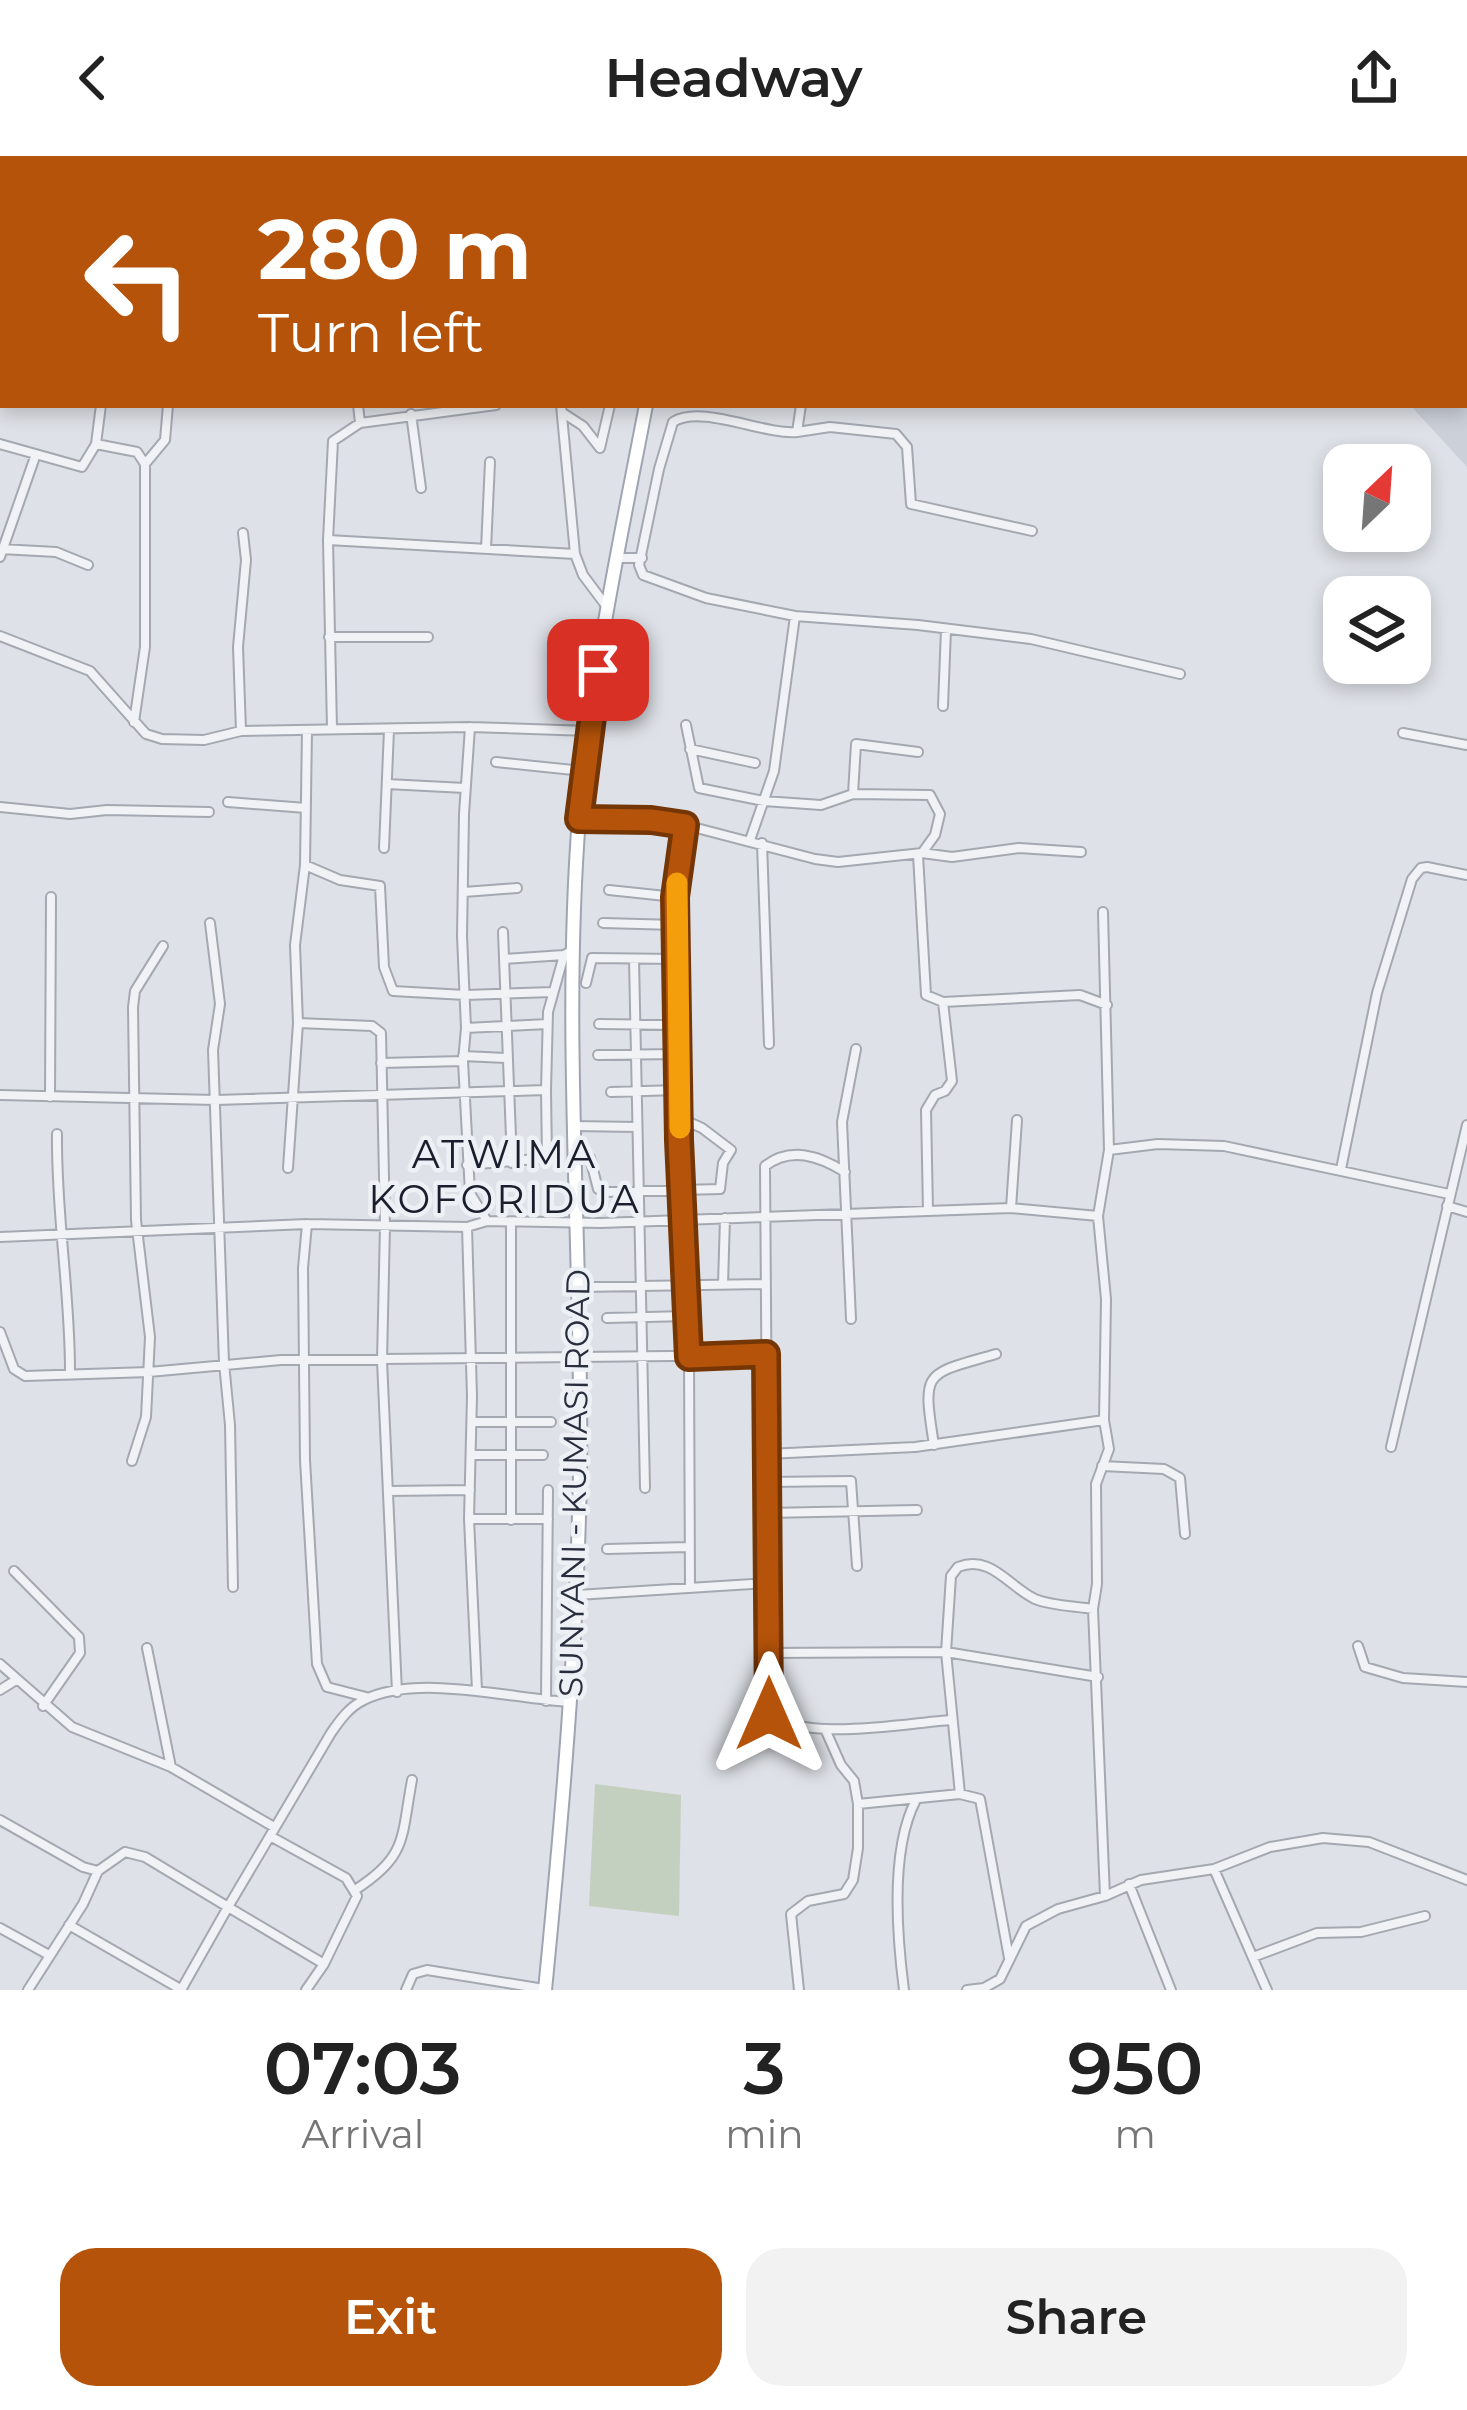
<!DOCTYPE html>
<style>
:root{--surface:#fff;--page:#f2f2f2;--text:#222;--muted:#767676;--accent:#b45309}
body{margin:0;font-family:Montserrat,sans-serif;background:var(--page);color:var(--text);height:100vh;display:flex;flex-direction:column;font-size:45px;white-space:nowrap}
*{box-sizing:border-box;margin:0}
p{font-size:39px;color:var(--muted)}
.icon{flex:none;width:66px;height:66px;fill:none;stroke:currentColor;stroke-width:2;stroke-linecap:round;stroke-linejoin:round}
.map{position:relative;height:1834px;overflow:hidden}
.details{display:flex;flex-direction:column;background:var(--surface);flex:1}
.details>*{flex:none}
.guide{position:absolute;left:0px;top:0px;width:1467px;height:252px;box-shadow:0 6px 18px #0003;background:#b45309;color:#fff;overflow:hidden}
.needle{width:78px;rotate:25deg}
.fabs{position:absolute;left:1323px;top:288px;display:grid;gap:24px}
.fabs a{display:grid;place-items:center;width:108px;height:108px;border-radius:24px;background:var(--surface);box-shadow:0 6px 18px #0003;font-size:60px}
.pin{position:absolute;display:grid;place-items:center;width:102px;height:102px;color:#fff;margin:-51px;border-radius:24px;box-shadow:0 6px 18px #0006}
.me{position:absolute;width:132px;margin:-66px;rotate:0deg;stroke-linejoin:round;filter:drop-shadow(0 0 9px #0008)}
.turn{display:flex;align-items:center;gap:42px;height:252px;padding:0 60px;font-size:54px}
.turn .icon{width:156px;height:156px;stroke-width:2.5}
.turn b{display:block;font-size:84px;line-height:102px}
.eta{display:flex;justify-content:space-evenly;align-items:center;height:204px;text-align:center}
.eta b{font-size:72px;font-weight:600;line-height:84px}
.primary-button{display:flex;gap:24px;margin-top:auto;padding:24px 60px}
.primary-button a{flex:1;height:138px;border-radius:36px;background:var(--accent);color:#fff;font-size:48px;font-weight:600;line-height:138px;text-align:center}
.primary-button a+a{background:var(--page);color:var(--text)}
header{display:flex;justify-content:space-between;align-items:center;height:156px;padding:0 60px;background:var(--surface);font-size:54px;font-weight:600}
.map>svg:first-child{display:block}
</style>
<header><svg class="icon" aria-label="back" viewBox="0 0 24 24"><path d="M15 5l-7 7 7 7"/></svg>Headway<svg class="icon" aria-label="share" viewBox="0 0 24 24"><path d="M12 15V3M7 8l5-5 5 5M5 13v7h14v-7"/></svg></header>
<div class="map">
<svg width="1467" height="1834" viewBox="0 0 1467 1834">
<rect width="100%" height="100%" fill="#dee1e7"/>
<path fill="#ccd0d9" d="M1237,0H1467V311L1410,249H1464V3Z"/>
<path fill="#c3d0c0" d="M595,1628L681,1639L679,1760L589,1750Z"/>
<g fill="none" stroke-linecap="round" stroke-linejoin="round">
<defs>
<path id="street" d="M169,0H185
M341,0L342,3
M540,0V3
M612,0L616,3
M1230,0L1232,3
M940,3L941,0
M0,192L3,193
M358,249L360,267
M561,249L575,398L583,419L607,451
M801,249L797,276C763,279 702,248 673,266L659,313L639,409L643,419L706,442L795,460L918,469L1031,483L1180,518
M563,257L583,270L600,292L610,249
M411,258L421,332
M797,276L830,271L896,278L907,291L911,348L1032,375
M0,288L82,311L96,288L101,249
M96,288L137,296L145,308V491L134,566
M145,308L165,284L168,249
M328,384L575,398
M1,393L56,396L88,409
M486,393L490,306
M0,401L36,298
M618,402H642
M0,480L90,515L146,578L162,583L204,584L241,575L470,571L590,575
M329,481H428
M943,550L946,473
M686,569L699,632L764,645L821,649L853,638L930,639L940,658L935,679L922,697
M470,571L464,658L462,780L466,872L463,905L470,1037L487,1065
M332,573L328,384L333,285L360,267L496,249
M241,575L238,491L246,404L243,377
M1403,577L1467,589
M690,593L755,607
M496,606L583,615
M387,628L465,632
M853,638L856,588L918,596
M228,646L306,652
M0,651L70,658L107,654L209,656
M579,663L651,664L685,669L675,741L679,984L689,1201L690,1432
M685,669L815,703L838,706L922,697L952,701L1019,692L1081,696
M750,684L774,615L795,460
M762,687L769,888
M384,692L389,574
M918,699L926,839L943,846L1080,839L1107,849
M305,709L340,724L380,730L384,811L393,835L465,839L552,836
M609,734L675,741
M464,736L517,732
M1103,756L1109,994
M210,767L220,848L213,894L224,1207L230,1269L233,1431
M603,767L676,769
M503,776L512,1007
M504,803L564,799
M634,803L645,1332
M586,827L592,802L677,803
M298,867L372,870L381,877L385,1070L382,1205L397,1536
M599,868L677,869
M466,872L547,868
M598,899L678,898
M463,900L506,902
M381,907L463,905
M611,936L678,934
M0,939L216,944L546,934L548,856L564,799L573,794
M50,941L51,741
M574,970L637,971
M57,978C56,1058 70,1135 70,1215
M590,1002L598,1033L604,1036L720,1033L723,1007L731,994L702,972L682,963
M467,1009L547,1002L546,934
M288,1012L298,867L295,789L305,709L307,574
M1341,1013L1377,837L1412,723L1421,712L1427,711L1467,719
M845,1016C819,1000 791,990 765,1010L769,1557C804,1587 906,1567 951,1564
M1447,1050L1467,1056
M1011,1052L1017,964
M928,1055L926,954L935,939L945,935L952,925L943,846
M511,1066V1364
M307,1068L303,1112L305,1304L317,1508L327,1531L366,1541
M467,1071L472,1240L469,1363L477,1534
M0,1081L307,1068L467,1071L487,1065L601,1067L1011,1052L1098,1060
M723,1128L725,1062
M579,1131L765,1128
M607,1162L687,1160
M851,1163L842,966L856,893
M0,1176L14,1213L25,1220L149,1216L281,1204L766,1199
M472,1266H551
M934,1289C922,1213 924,1219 996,1198
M1391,1291L1467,969
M767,1298L915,1291L1104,1264
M471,1299H543
M132,1305L146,1261L150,1181L136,1064L133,851L135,835L163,790
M1102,1310L1164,1313L1180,1322L1185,1378
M767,1326L851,1325L857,1410
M388,1335L470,1334
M767,1357L917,1354
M469,1363H548
M607,1393L689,1391
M14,1415L79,1481L80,1497L43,1550
M577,1439L768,1427
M1358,1490L1365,1511L1403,1522L1467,1526
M147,1492L171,1611
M768,1497L946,1496L1098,1521
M0,1508L72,1571L171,1611L274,1671
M0,1534L16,1524
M546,1545L548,1334
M960,1638L946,1496L951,1420L958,1411C991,1398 1009,1431 1035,1443C1052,1450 1075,1450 1093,1453
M858,1648L960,1638L980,1643L1009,1802
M0,1664L83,1711L98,1715
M270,1680L346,1722L357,1740L324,1808L306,1834
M1214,1713L1267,1834
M1129,1728L1171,1834
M355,1734C408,1700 401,1682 412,1624
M1105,1740L1093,1453L1097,1428L1096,1328L1109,1293L1104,1264L1106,1143L1098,1060L1109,994L1158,988L1224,990L1449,1038
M69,1769L182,1834
M0,1772L49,1799
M1253,1801L1317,1777L1361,1776L1425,1760
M28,1834L83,1748L98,1715L125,1696L145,1701L228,1751L331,1577C340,1564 349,1551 364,1544C418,1517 512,1543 570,1546
M181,1834L228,1751L324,1808
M406,1834L413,1818L427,1814L544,1833
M799,1834L791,1758L808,1745L844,1738L853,1724L858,1692V1648L854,1625L841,1609L825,1573
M904,1834C897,1780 890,1693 916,1644
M967,1834L984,1832L1000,1823L1026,1770L1058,1753L1105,1740L1141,1724L1214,1713L1270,1691L1323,1682L1369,1686L1467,1724"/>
<path id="primary" d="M698,3V0
M545,1834C562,1662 577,1490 580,1317C583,1099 562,880 579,662C590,523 620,385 646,249"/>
</defs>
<use href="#street" stroke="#a4a8b1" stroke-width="12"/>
<use href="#primary" stroke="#9ea4b2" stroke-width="16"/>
<use href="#street" stroke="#f1f2f5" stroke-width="8"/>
<use href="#primary" stroke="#fff" stroke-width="12"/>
</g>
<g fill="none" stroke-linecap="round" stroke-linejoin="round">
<defs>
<path id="route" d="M598,514L579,663L651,664L685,669L675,741L679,984L689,1201L766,1198L769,1558"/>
</defs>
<use href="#route" stroke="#753606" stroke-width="30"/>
<use href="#route" stroke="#b45309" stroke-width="21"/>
<path stroke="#f59e0b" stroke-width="21" d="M677,727L680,972"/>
</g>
<g text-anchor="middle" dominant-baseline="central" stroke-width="9" stroke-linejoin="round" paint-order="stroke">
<g font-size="33" fill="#282e3d" stroke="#edf0f5">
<text transform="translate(574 1327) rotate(-89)">SUNYANI - KUMASI ROAD</text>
</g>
<g font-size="39" letter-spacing="3" fill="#1b1f2d" stroke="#edf0f5">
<text x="505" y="998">ATWIMA<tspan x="505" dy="45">KOFORIDUA</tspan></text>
</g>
</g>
</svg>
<div class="fabs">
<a><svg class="needle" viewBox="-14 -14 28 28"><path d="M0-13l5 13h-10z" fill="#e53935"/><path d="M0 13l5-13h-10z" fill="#767676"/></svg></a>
<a><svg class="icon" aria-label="layers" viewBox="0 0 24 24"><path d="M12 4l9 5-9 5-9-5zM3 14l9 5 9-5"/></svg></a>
</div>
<div class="pin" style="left:598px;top:514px;background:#d93025"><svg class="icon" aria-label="arrive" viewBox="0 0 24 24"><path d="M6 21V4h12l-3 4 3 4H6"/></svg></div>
<svg class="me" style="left:769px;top:1558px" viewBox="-20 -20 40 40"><path d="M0-17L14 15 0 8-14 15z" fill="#b45309" stroke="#fff" stroke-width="4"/></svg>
<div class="guide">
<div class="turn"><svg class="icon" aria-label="left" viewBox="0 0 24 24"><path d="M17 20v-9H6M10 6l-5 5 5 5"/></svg><div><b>280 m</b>Turn left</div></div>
</div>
</div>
<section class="details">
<div class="eta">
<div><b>07:03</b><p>Arrival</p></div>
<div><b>3</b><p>min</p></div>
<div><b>950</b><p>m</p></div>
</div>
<div class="primary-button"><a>Exit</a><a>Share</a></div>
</section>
